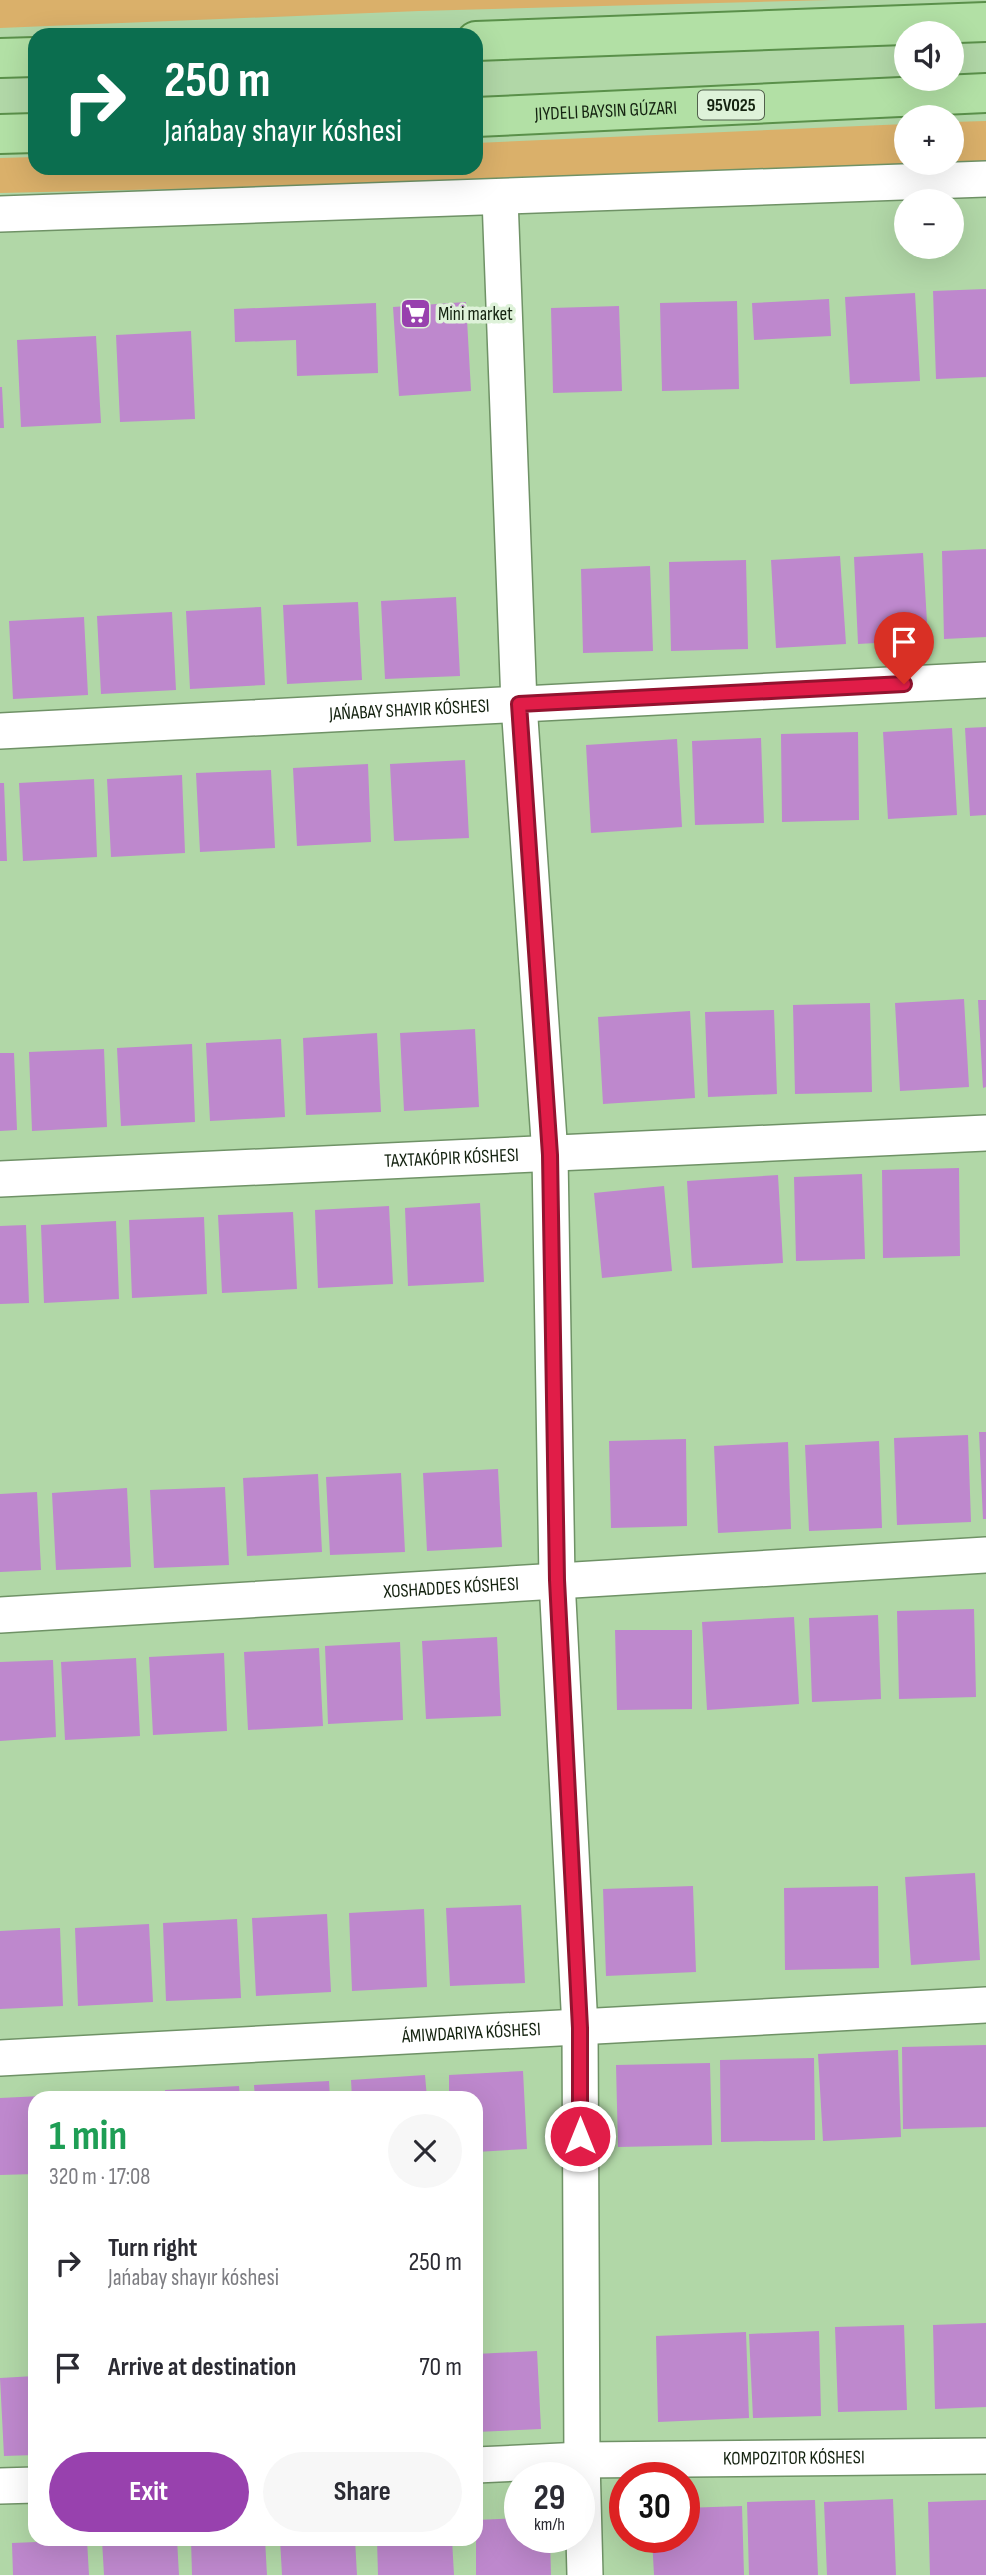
<!DOCTYPE html>
<meta charset="utf-8">
<style>
:root{--surface:#fff;--page:#f7f7f7;--text:#2b2b33;--muted:#7c7c81;--accent:#9841ae}
body{margin:0;font-family:"Sofia Sans Condensed",sans-serif;background:var(--page);color:var(--text);height:100vh;display:flex;flex-direction:column;font-size:26px;white-space:nowrap}
*{box-sizing:border-box;margin:0}
p{font-size:23px;color:var(--muted)}
.icon{flex:none;width:38px;height:38px;fill:none;stroke:currentColor;stroke-width:2;stroke-linecap:round;stroke-linejoin:round}
.map{position:relative;flex:1;overflow:hidden}
.drawer{position:absolute;left:28px;top:2091px;width:455px;height:455px;display:flex;flex-direction:column;background:var(--surface);border-radius:21px;box-shadow:0 7px 28px #0002}
.drawer>*{flex:none}
.top-card{position:absolute;left:28px;top:28px;width:455px;height:147px;border-radius:21px;box-shadow:0 7px 28px #0002;background:#0b6e4f;color:#fff;overflow:hidden}
.fabs{position:absolute;left:894px;top:21px;display:grid;gap:14px}
.fabs a{display:grid;place-items:center;width:70px;height:70px;border-radius:50%;background:var(--surface);box-shadow:0 7px 28px #0002;font-size:35px}
.speed{position:absolute;left:504px;top:2462px;display:flex;gap:14px;font-size:35px;font-weight:700;text-align:center}
.speed>*{display:grid;place-content:center;width:91px;height:91px;border-radius:50%;background:var(--surface);box-shadow:0 7px 28px #0002;line-height:1}
.speed small{font-size:18px;font-weight:400}
.speed .limit{border:10px solid #d22;background:#fff;color:#111}
.pin{position:absolute;display:grid;place-items:center;width:60px;height:60px;color:#fff;margin:-72px -30px;border-radius:50% 50% 50% 0;rotate:-45deg;box-shadow:0 0 7px #0007}
.pin .icon{rotate:45deg}
.me{position:absolute;width:77px;margin:-38px;rotate:0deg;stroke-linejoin:round;filter:drop-shadow(0 0 5px #0008)}
.turn{display:flex;align-items:center;gap:24px;height:147px;padding:0 21px;font-size:32px}
.turn .icon{width:91px;height:91px;stroke-width:2.5}
.turn b{display:block;font-size:49px;line-height:60px}
.round{display:grid;place-items:center;flex:none;width:74px;height:74px;border-radius:37px;background:var(--page)}
.overview{display:flex;align-items:center;justify-content:space-between;height:119px;padding:0 21px}
h1{font-size:42px;font-weight:700;line-height:52px;color:#1e9e55}
.action{display:flex;gap:14px;margin-top:auto;padding:14px 21px}
.action a{flex:1;height:80px;border-radius:42px;background:var(--accent);color:#fff;font-size:28px;font-weight:700;line-height:80px;text-align:center}
.action a+a{background:var(--page);color:var(--text)}
ul{padding:0;list-style:none}
li{display:flex;align-items:center;gap:21px;height:105px;padding:0 21px}
li div{flex:1}
li b{display:block;font-size:26px}
li em{font-style:normal}
.map>svg:first-child{display:block}
</style>
<div class="map">
<svg width="986" height="2575" viewBox="0 0 986 2575">
<rect width="100%" height="100%" fill="#b1d7a7"/>
<path fill="#dab06a" d="M0,0H831L419,11L0,28Z
M986,121V162L547,180L0,193V158L35,157V168H476V143L906,124V163H952V122Z"/>
<path fill="#be88cd" d="M986,289V377L936,379L933,291Z
M915,293L920,381L850,384L845,297Z
M829,299L831,336L754,340L752,303Z
M737,301L739,389L662,391L660,303Z
M466,302L471,391L399,396L393,307Z
M376,303L378,373L297,376L296,340L235,342L234,309Z
M619,306L622,391L553,393L551,308Z
M191,331L195,419L120,422L116,335Z
M96,336L101,423L21,427L17,340Z
M0,387H2L4,428H0Z
M986,549V637L944,639L942,551Z
M923,553L928,640L858,644L854,557Z
M840,556L846,644L776,648L771,560Z
M746,560L748,649L671,651L669,562Z
M650,566L653,651L583,653L581,569Z
M456,597L460,676L385,679L381,601Z
M358,602L362,680L287,684L283,605Z
M261,607L265,685L190,689L186,611Z
M172,612L176,690L101,694L97,616Z
M84,617L88,695L13,699L9,621Z
M986,727V815L970,816L965,728Z
M952,728L957,815L888,819L883,732Z
M858,732L859,820L782,822L781,734Z
M761,738L764,823L695,825L692,741Z
M677,739L682,827L591,833L586,745Z
M465,760L469,838L394,841L390,764Z
M368,764L371,842L297,846L293,768Z
M271,770L275,848L200,852L196,773Z
M182,775L185,853L111,857L107,779Z
M94,779L97,857L23,861L19,783Z
M0,783H4L7,861H0Z
M964,999L969,1087L900,1091L895,1003Z
M978,1000H986V1087L983,1088Z
M870,1003L872,1092L795,1094L793,1005Z
M774,1010L777,1094L708,1097L705,1012Z
M690,1011L695,1098L603,1104L598,1017Z
M475,1029L479,1107L404,1111L400,1033Z
M377,1033L381,1112L306,1115L303,1038Z
M281,1039L285,1117L210,1121L206,1043Z
M192,1044L195,1122L121,1126L117,1048Z
M104,1049L107,1127L32,1131L29,1052Z
M0,1053H14L17,1130L0,1131Z
M959,1168L960,1256L883,1258L882,1170Z
M862,1174L865,1259L796,1261L794,1177Z
M778,1175L783,1263L692,1268L687,1181Z
M664,1186L672,1271L602,1278L594,1193Z
M480,1203L484,1282L408,1286L405,1208Z
M389,1206L393,1284L318,1288L315,1210Z
M293,1212L297,1289L222,1293L218,1215Z
M204,1217L207,1294L132,1298L129,1220Z
M116,1221L119,1299L44,1303L41,1225Z
M26,1225L29,1303L0,1304V1226Z
M979,1432H986V1519H983Z
M968,1435L971,1522L897,1525L894,1438Z
M686,1439L687,1526L611,1528L609,1441Z
M879,1441L882,1528L809,1531L805,1445Z
M788,1442L791,1529L718,1533L714,1446Z
M498,1469L502,1547L427,1551L423,1473Z
M401,1473L405,1552L330,1555L326,1477Z
M318,1474L322,1552L247,1556L243,1478Z
M225,1487L229,1565L154,1568L150,1490Z
M127,1488L131,1567L56,1570L52,1493Z
M37,1492L41,1570L0,1572V1494Z
M974,1609L976,1697L899,1699L897,1611Z
M878,1615L881,1699L812,1702L809,1618Z
M794,1617L799,1704L707,1710L702,1622Z
M615,1630H692V1709L617,1710Z
M497,1637L501,1716L426,1719L422,1641Z
M400,1642L403,1720L328,1724L325,1646Z
M319,1648L323,1726L248,1730L244,1652Z
M224,1653L227,1731L153,1735L149,1657Z
M136,1658L140,1736L65,1740L61,1662Z
M53,1660L56,1737L0,1741V1662Z
M975,1873L980,1960L911,1965L905,1877Z
M693,1886L696,1972L606,1976L603,1889Z
M878,1886L879,1968L785,1970L784,1888Z
M521,1905L525,1983L450,1986L446,1908Z
M424,1909L427,1987L352,1991L349,1913Z
M327,1914L331,1992L256,1996L252,1918Z
M237,1919L241,1998L166,2001L163,1923Z
M149,1924L153,2002L78,2006L75,1928Z
M60,1928L63,2006L0,2009V1931Z
M986,2045V2127L903,2129L902,2047Z
M898,2050L901,2137L823,2141L818,2054Z
M814,2058L815,2140L721,2142L720,2060Z
M710,2063L712,2145L618,2147L616,2065Z
M523,2071L527,2149L476,2152V2098H449V2075Z
M425,2075L427,2098H352L351,2080Z
M329,2081L330,2098H255L254,2085Z
M239,2086L240,2098H165V2090Z
M151,2091L152,2098H77V2094Z
M62,2095V2098H35V2174L0,2175V2098Z
M986,2323V2407L935,2409L933,2325Z
M904,2325L907,2410L838,2412L835,2327Z
M819,2331L821,2416L753,2418L749,2334Z
M746,2332L749,2418L658,2422L656,2336Z
M537,2351L541,2429L476,2432V2354Z
M35,2376V2455L4,2456L0,2378Z
M893,2499L896,2575H827L824,2502Z
M815,2500L818,2575H749L747,2502Z
M986,2500V2575H930L928,2502Z
M742,2506L744,2575H654L652,2538H684V2508Z
M520,2518V2538H550L551,2575H476V2520Z
M177,2539L179,2575H104L102,2540Z
M191,2539H265L267,2575H192Z
M280,2539H355L357,2575H282Z
M377,2539H452L454,2575H378Z
M87,2540L89,2575H13L12,2543Z"/>
<g fill="none" stroke-linecap="round" stroke-linejoin="round">
<defs>
<g id="street">
<path d="M500,198L519,704L550,1155L557,1580L580,2028L582,2460L585,2575"/>
<path d="M0,214L986,179"/>
<path id="s1" d="M0,731L986,680"/>
<path id="s2" d="M0,1179L986,1133"/>
<path id="s3" d="M0,1615L986,1555"/>
<path id="s4" d="M0,2058L986,2005"/>
<path id="s5" d="M476,2465L582,2460L986,2456"/>
<path d="M0,2486L35,2485"/>
</g>
<g id="primary">
<path d="M476,41L986,22"/>
<path d="M0,58L35,57"/>
<path id="s6" d="M476,117L986,93"/>
<path d="M0,134L35,133"/>
</g>
</defs>
<use href="#street" stroke="#6f9266" stroke-width="38"/>
<use href="#primary" stroke="#5a904a" stroke-width="42"/>
<use href="#street" stroke="#fff" stroke-width="35"/>
<use href="#primary" stroke="#b2e0a5" stroke-width="38"/>
</g>
<g fill="none" stroke-linecap="round" stroke-linejoin="round">
<defs>
<path id="route" d="M580,2136V2028L557,1580L550,1155L519,704L904,684"/>
</defs>
<use href="#route" stroke="#92132f" stroke-width="18"/>
<use href="#route" stroke="#e11d48" stroke-width="12"/>
</g>
<defs>
<symbol id="supermarket-square" viewBox="-11 -11 22 22"><rect x="-9" y="-9" width="18" height="18" rx="4" fill="#9841ae" stroke="#def2d9"/><path d="M-6-5.5h2.5l.6 2H6L4.5 2H-2.5L-4.4-4H-6ZM-1.5 3.2a1.3 1.3 0 1 0 .1 0ZM3 3.2a1.3 1.3 0 1 0 .1 0Z" fill="#fff"/></symbol>
</defs>
<g fill-rule="evenodd">
<use href="#supermarket-square" x="398" y="296" width="35" height="35"/>
</g>
<g text-anchor="middle" dominant-baseline="central" stroke-width="7" stroke-linejoin="round" paint-order="stroke">
<rect fill="#def2d9" stroke="#51604c" stroke-width="2" x="698" y="90.5" width="66" height="29" rx="5"/>
<g font-size="18" font-weight="bold" fill="#142210">
<text x="731" y="105">95V025</text>
</g>
<g font-size="19" fill="#142210" stroke="#def2d9">
<text stroke="none"><textPath href="#s6" startOffset="130">JIYDELI BAYSIN GÚZARI</textPath></text>
<text stroke="none"><textPath href="#s1" startOffset="410">JAŃABAY SHAYIR KÓSHESI</textPath></text>
<text stroke="none"><textPath href="#s2" startOffset="452">TAXTAKÓPIR KÓSHESI</textPath></text>
<text stroke="none"><textPath href="#s3" startOffset="452">XOSHADDES KÓSHESI</textPath></text>
<text stroke="none"><textPath href="#s4" startOffset="472">ÁMIWDARIYA KÓSHESI</textPath></text>
<text stroke="none"><textPath href="#s5" startOffset="318">KOMPOZITOR KÓSHESI</textPath></text>
</g>
<g font-size="19" fill="#142210" stroke="#def2d9" text-anchor="start">
<text x="438" y="314">Mini market</text>
</g>
</g>
</svg>
<div class="fabs">
<a><svg class="icon" aria-label="sound" viewBox="0 0 24 24"><path d="M4 9h4l5-4v14l-5-4H4zM17 9q2 3 0 6"/></svg></a>
<a>+</a>
<a>−</a>
</div>
<div class="speed"><div>29<small>km/h</small></div><div class="limit">30</div></div>
<div class="pin" style="left:904px;top:684px;background:#d93025"><svg class="icon" aria-label="arrive" viewBox="0 0 24 24"><path d="M6 21V4h12l-3 4 3 4H6"/></svg></div>
<svg class="me" style="left:580px;top:2136px" viewBox="-20 -20 40 40"><circle r="17" fill="#e11d48" stroke="#fff" stroke-width="3"/><path d="M0-11L8 9 0 5-8 9z" fill="#fff"/></svg>
<div class="top-card">
<div class="turn"><svg class="icon" aria-label="right" viewBox="0 0 24 24"><path d="M7 20v-9h11M14 6l5 5-5 5"/></svg><div><b>250 m</b>Jańabay shayır kóshesi</div></div>
</div>
<section class="drawer">
<div class="overview"><div><h1>1 min</h1><p>320 m · 17:08</p></div><a class="round"><svg class="icon" aria-label="close" viewBox="0 0 24 24"><path d="M6 6l12 12M18 6L6 18"/></svg></a></div>
<ul>
<li><svg class="icon" aria-label="right" viewBox="0 0 24 24"><path d="M7 20v-9h11M14 6l5 5-5 5"/></svg><div><b>Turn right</b><p>Jańabay shayır kóshesi</p></div><em>250 m</em></li>
<li><svg class="icon" aria-label="arrive" viewBox="0 0 24 24"><path d="M6 21V4h12l-3 4 3 4H6"/></svg><div><b>Arrive at destination</b></div><em>70 m</em></li>
</ul>
<div class="action"><a>Exit</a><a>Share</a></div>
</section>
</div>
